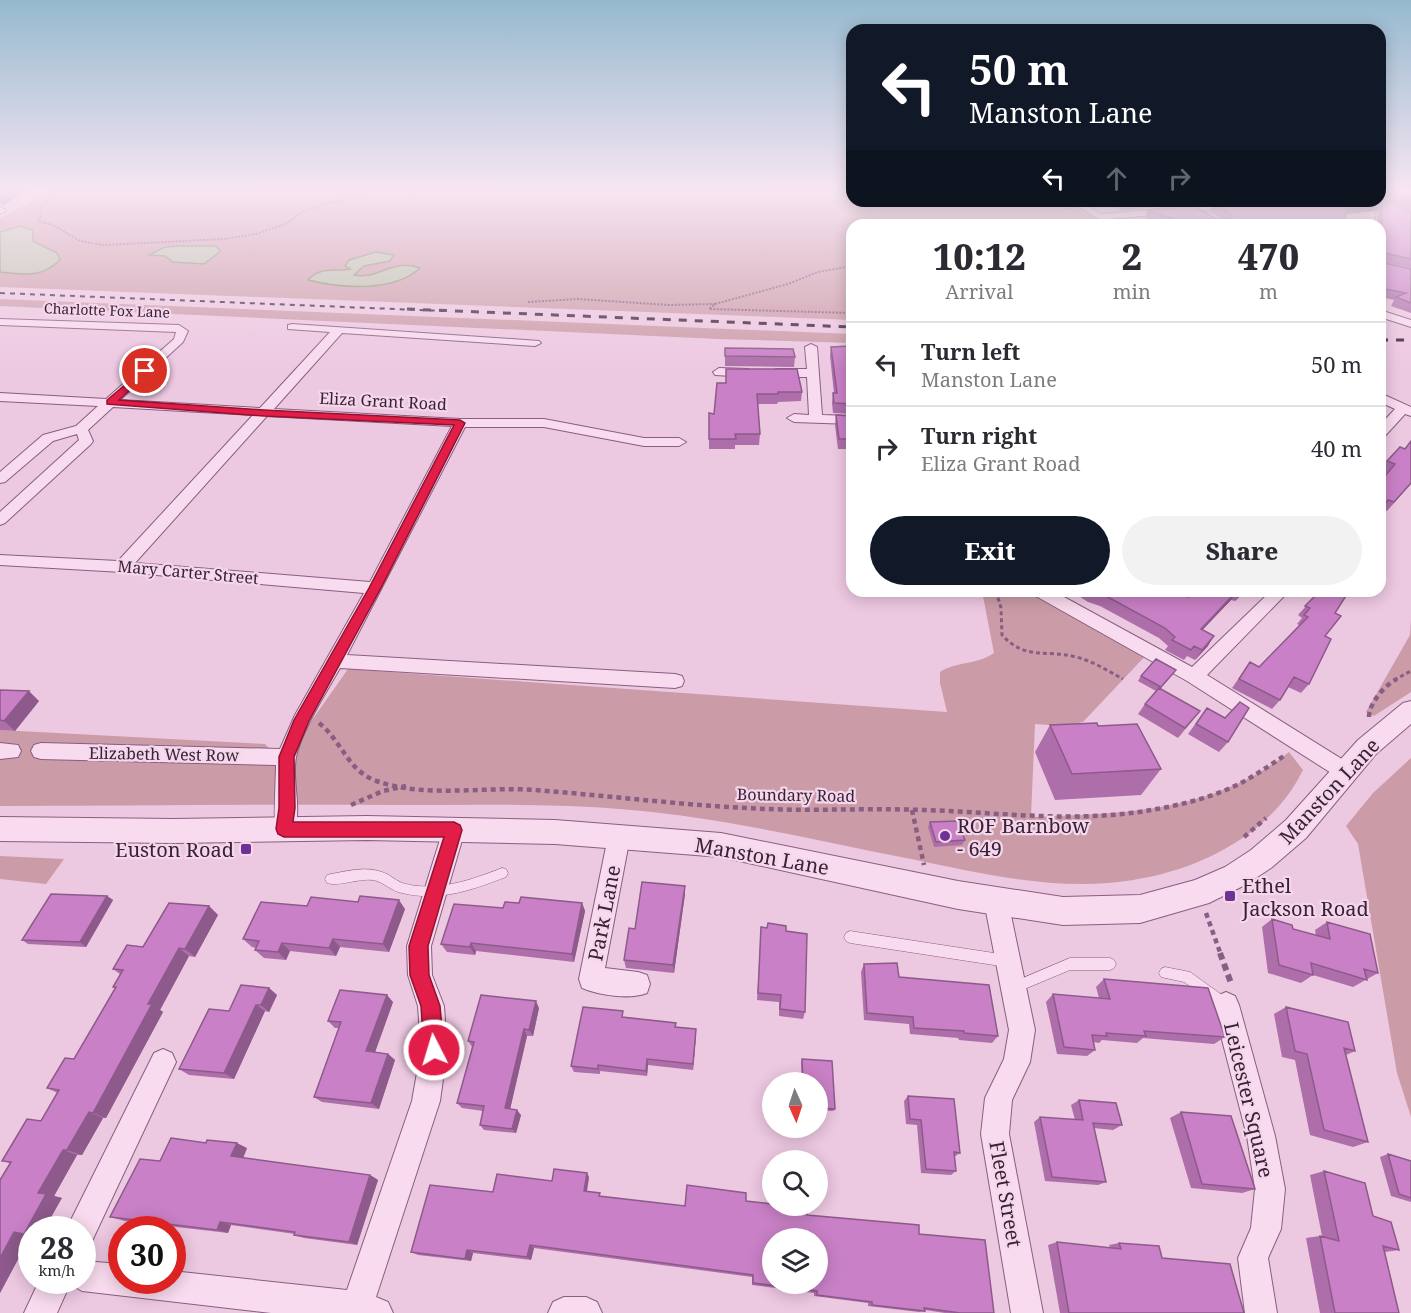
<!DOCTYPE html>
<style>
:root{--surface:#fff;--page:#f2f2f3;--text:#2b2b33;--muted:#7c7c81;--line:#e1e1e2;--accent:#111827}
body{margin:0;font-family:"Noto Serif",serif;background:var(--page);color:var(--text);height:100vh;display:flex;flex-direction:column;font-size:22px;white-space:nowrap}
*{box-sizing:border-box;margin:0}
p{font-size:20px;color:var(--muted)}
.icon{flex:none;width:33px;height:33px;fill:none;stroke:currentColor;stroke-width:2;stroke-linecap:round;stroke-linejoin:round}
.map{position:relative;flex:1;overflow:hidden}
.drawer{position:absolute;left:846px;top:219px;width:540px;height:378px;display:flex;flex-direction:column;background:var(--surface);border-radius:18px;box-shadow:0 3px 15px #0003}
.drawer>*{flex:none}
.banner{position:absolute;left:846px;top:24px;width:540px;height:183px;border-radius:18px;box-shadow:0 3px 15px #0003;background:#111827;color:#fff;overflow:hidden}
.needle{width:39px;rotate:177deg}
.buttons{position:absolute;left:762px;top:1072px;display:grid;gap:12px}
.buttons a{display:grid;place-items:center;width:66px;height:66px;border-radius:50%;background:var(--surface);box-shadow:0 3px 15px #0003;font-size:30px}
.speed{position:absolute;left:18px;top:1216px;display:flex;gap:12px;font-size:30px;font-weight:700;text-align:center}
.speed>*{display:grid;place-content:center;width:78px;height:78px;border-radius:50%;background:var(--surface);box-shadow:0 3px 15px #0003;line-height:1}
.speed small{font-size:15px;font-weight:400}
.speed .limit{border:9px solid #d22;background:#fff;color:#111}
.pin{position:absolute;display:grid;place-items:center;width:51px;height:51px;color:#fff;margin:-26px;border:3px solid #fff;border-radius:50%;box-shadow:0 2px 6px #0007}
.me{position:absolute;width:66px;margin:-33px;rotate:355deg;stroke-linejoin:round;filter:drop-shadow(0 0 4px #0008)}
.turn{display:flex;align-items:center;gap:21px;height:126px;padding:0 24px;font-size:27px}
.turn .icon{width:78px;height:78px;stroke-width:2.5}
.turn b{display:block;font-size:42px;line-height:51px}
.lanes{display:flex;align-items:center;height:57px;padding:0 24px;background:#0003;justify-content:center;gap:30px;direction:ltr}
.lanes .off{opacity:.35}
.eta{display:flex;justify-content:space-evenly;align-items:center;height:102px;text-align:center}
.eta b{font-size:36px;font-weight:800;line-height:42px}
.action{display:flex;gap:12px;margin-top:auto;padding:12px 24px}
.action a{flex:1;height:69px;border-radius:36px;background:var(--accent);color:#fff;font-size:24px;font-weight:800;line-height:69px;text-align:center}
.action a+a{background:var(--page);color:var(--text)}
ul{padding:0;list-style:none}
li{display:flex;align-items:center;gap:18px;height:84px;padding:0 24px;border-top:2px solid var(--line)}
li div{flex:1}
li b{display:block;font-size:22px}
li em{font-style:normal}
.map>svg:first-child{display:block}
</style>
<div class="map">
<svg width="1411" height="1313" viewBox="0 0 1411 1313">
<rect width="100%" height="100%" fill="#edc8e1"/>
<path fill="#cb9ca8" d="M52,188H852V201H1074L1112,225H852V320L0,287V218L44,195Z
M0,299L852,334V343L718,339L0,306Z
M982,591H1040L1150,651L1083,722L1064,726L1035,724L1031,817C1125,813 1212,813 1289,752L1303,770C1272,834 1200,870 1133,880C1059,892 983,874 911,859C819,841 725,818 631,810C552,803 472,805 393,805C262,804 131,806 0,806V730L265,744L275,755L286,757L348,669L947,712L940,683V672C957,661 977,665 994,653Z
M1411,619V692L1374,716L1366,712L1410,635Z
M1411,758V1117L1397,1073L1358,844L1346,826L1373,793Z
M0,856L64,859L46,884L0,879Z"/>
<path fill="#b9c1a9" stroke="#838f6f" stroke-width="1.5" d="M20,226L33,230V241L57,253L60,260C40,279 25,274 0,272V232Z
M181,246H215L221,251L204,264L173,262L165,256L149,255L165,247Z
M376,252L394,255L390,261L364,266L354,275C378,280 392,258 420,268C393,293 340,288 308,280C320,266 335,272 350,269L345,266L349,260Z"/>
<g fill="none" stroke-linecap="round" stroke-linejoin="round">
<defs>
<path id="service" d="M1082,205L1084,207L1066,208L1064,207Z
M502,868L506,869L508,873L506,877C472,890 439,902 402,893C391,891 384,882 373,880C359,878 338,887 327,883L325,879L327,875L331,874C348,871 365,866 382,872C389,874 395,880 402,883C436,893 471,880 502,868Z
M850,931L1007,955L1011,957L1013,961L1011,965L1007,967L850,943L846,941L844,937L846,933Z
M1070,958H1110L1114,960L1116,964L1114,968L1110,970H1070L1015,993L1011,991L1009,987L1011,983Z
M1165,967L1190,972L1229,1000L1231,1004L1229,1008L1225,1010L1221,1008L1184,982L1161,977L1159,973L1161,969Z"/>
<path id="minor" d="M1390,188H1406L1380,194V190Z
M1070,201H1080L1101,214L1248,201H1280L1276,204L1109,219L1112,222L1108,225Z
M0,208L5,209L6,211L0,214Z
M1380,310L1411,320V327L1380,317Z
M0,319L179,325L188,331L183,342L120,400L260,408L330,332L288,329V325L292,324L539,341L541,343L535,346L342,333L274,409L460,419H544L644,438H679L686,442L679,446H644L544,427H465L347,655L675,674L682,676L684,681L682,686L675,688L340,668C327,691 301,732 296,757C291,783 304,810 292,836L284,839L276,836C273,828 276,779 276,765L41,759L34,757L31,751L34,745L41,743L280,749L295,715L364,593L122,572L0,565V555L118,561L253,415L113,407L88,430L93,441L91,444L5,523L0,525V512L79,440L77,434L53,441L5,482L0,483V472L43,435L76,426L98,406L0,401V393L106,399L174,339L176,332L0,325ZM267,416L452,426L370,582L135,563Z
M811,344L817,347L822,415L852,416V424L794,422L787,418L794,414L809,415L807,377H776L770,373L776,369H807L805,347Z
M719,368L748,369L754,373L748,377L715,375L713,372Z
M1380,393L1411,407V416L1405,414L1385,436L1380,437V425L1395,409L1380,402Z
M1032,591H1053L1192,667L1271,591H1289L1207,675L1353,766L1356,772L1353,778L1346,781L1339,778L1187,681L1034,595Z
M0,743L18,745L21,751L18,757L0,759Z
M454,820L462,823L465,830L431,946L432,975L444,1006L447,1050L440,1101L376,1297L388,1302L393,1313H271L82,1291L70,1284L57,1313H24L39,1281H82V1261L122,1264V1281H172V1271L347,1290L412,1101L421,1050L418,1006L408,975L407,946L443,830L446,823Z
M619,827L627,830L630,837L605,968L638,972L647,975L650,984L647,993C630,1000 599,995 582,988L579,979L608,837L611,830Z
M996,890L1004,893L1008,901L1035,1030L1030,1062L1012,1100L1009,1134L1043,1313H1011L981,1134L985,1098L1004,1059L1009,1030L984,901L988,893Z
M1226,992L1235,996L1239,1005L1275,1136L1285,1189L1281,1229L1268,1258L1277,1313H1245L1238,1258L1251,1228L1255,1189L1247,1136L1213,1005L1217,996Z
M163,1049L172,1053L176,1062L92,1241L82,1244V1230H66L154,1053Z
M564,1297H586L597,1302L602,1313H548L553,1302Z"/>
<path id="tertiary" d="M1411,701V724L1376,754L1306,838L1271,868L1245,885L1209,903L1140,923L1063,925L958,909L721,857L555,844L367,840L174,843L0,841V817L174,819L367,816L555,820L721,833L958,881L1063,897L1140,895L1195,880L1225,867L1251,850L1286,820L1358,740L1403,703Z"/>
</defs>
<use href="#service" stroke="#885e82" stroke-width="1"/>
<use href="#minor" stroke="#885e82" stroke-width="2"/>
<use href="#tertiary" stroke="#885e82" stroke-width="2"/>
<path stroke="#885e82" stroke-width="2" stroke-dasharray="2 1.5" stroke-linecap="butt" d="M59,188L42,205L39,221L53,225L80,241L103,245L224,239L256,234L285,224L304,211L381,188
M409,193L412,188
M1374,225L1377,208
M528,302L578,299L669,305L715,304L709,309L852,313
M715,304L788,284L818,272L852,266"/>
<path stroke="#885e82" stroke-width="3" stroke-dasharray="4 3" stroke-linecap="butt" d="M996,591L1001,608L1002,635C1026,661 1046,649 1076,657C1093,661 1108,671 1123,679
M1394,680L1411,671"/>
<path stroke="#885e82" stroke-width="4.5" stroke-dasharray="5 4" stroke-linecap="butt" d="M1369,717C1369,703 1385,685 1397,679
M319,723C341,740 347,769 374,780C423,799 483,786 535,790C612,796 689,806 766,809C818,811 871,808 923,810C996,812 1072,823 1145,811C1177,806 1212,798 1241,783C1256,775 1270,765 1284,756
M351,805L383,791L406,786
M912,810L924,865
M1244,837L1266,818
M1206,913L1221,955"/>
<path stroke="#885e82" stroke-width="6" stroke-dasharray="7 4.5" stroke-linecap="butt" d="M1220,953L1231,983"/>
<use href="#service" fill="#f8dbee" fill-rule="evenodd"/>
<use href="#minor" fill="#f8dbee" fill-rule="evenodd"/>
<use href="#tertiary" fill="#f8dbee" fill-rule="evenodd"/>
<path stroke="#392137" stroke-width="2" stroke-dasharray="5 5" stroke-linecap="butt" d="M0,293L444,311"/>
<path stroke="#392137" stroke-width="3" stroke-dasharray="8 8" stroke-linecap="butt" d="M407,309L852,327
M1380,340H1411"/>
</g>
<path fill="#ad6eaa" d="M1383,188L1411,197V268L1384,262L1385,263L1411,269V313L1391,306L1394,300L1380,297V225H1377L1378,211L1165,225L1145,218L1147,210L1222,219L1209,212L1212,204Z
M1097,201H1223L1122,210Z
M831,347L852,357V414L833,413L832,403L833,393H834L830,356Z
M725,348L795,357L794,367L725,366Z
M717,383L802,392L801,401L778,402L777,404H758L760,434L759,445H735V449H709V413L714,414Z
M836,415L852,416V449H838L835,425Z
M1411,441V484L1387,511L1381,509L1387,473L1380,471L1387,461L1405,449Z
M1071,591H1175L1188,597L1194,591H1245L1235,601L1231,600L1202,630L1208,646L1195,660L1187,656L1184,660L1165,650L1168,646L1159,638L1100,606L1088,602Z
M1312,591H1349L1335,613L1325,636L1309,684L1301,693L1288,687L1280,700L1272,709L1232,688L1250,662L1259,667L1299,625L1297,624L1302,618L1298,615L1315,596L1310,594Z
M1172,675L1161,688L1192,721L1178,738L1138,714L1145,704L1156,691L1138,681L1141,676Z
M0,690L39,701L15,731L0,730Z
M1207,708L1228,742L1219,752L1188,734Z
M1050,725L1098,726L1161,769L1141,795L1055,800L1035,752Z
M930,822L965,840L962,845L934,847L928,827Z
M685,886V894L674,973L626,968L624,960L635,929Z
M107,896L113,900L86,947L28,944L22,940Z
M519,903H582L585,911L574,962L476,951L475,955L447,952L441,944L503,908Z
M209,906L218,915L195,957L189,956L160,1010L163,1012L106,1118H103L82,1155H77L54,1196L62,1198L32,1230V1235H31L0,1293V1180L10,1163L2,1161L41,1121L58,1093L47,1088L74,1059L115,988L113,987L120,974L113,969L143,947Z
M307,906L405,909L389,952L340,947L336,956L290,951L286,960L264,958L255,950L256,948L252,947L243,939Z
M1272,919L1293,929L1316,936L1315,930L1327,922L1378,973L1353,987L1313,975L1301,983L1268,973L1262,927Z
M761,927L786,931L805,1012L803,1019L779,1016V1002L757,1000Z
M864,964L899,977L998,1036L992,1043L959,1040L958,1038L910,1034L909,1024L864,1020L861,972Z
M1104,979L1225,1037L1214,1044L1143,1038L1137,1043L1102,1040L1099,1043L1093,1042L1095,1050L1087,1056L1057,1054L1046,1002L1053,994L1099,998L1096,987Z
M269,988L277,995L269,1012L265,1011L234,1079L189,1075L179,1069L229,1011Z
M393,1002L375,1052L388,1054L395,1060L379,1109L322,1102L314,1097L339,1028H335L328,1021Z
M1286,1007L1355,1051L1346,1055L1368,1142L1353,1147L1310,1135L1295,1060L1282,1057L1274,1014Z
M539,1008L533,1036H527L510,1109L521,1115L516,1133L484,1130L480,1125L483,1111L462,1108L457,1103L472,1047L468,1041Z
M624,1017L676,1023V1027L696,1035L693,1070L648,1065L647,1076L600,1071V1074L574,1072L571,1066Z
M802,1059L835,1109L833,1111L818,1110V1083H802L801,1062Z
M908,1096L960,1153L954,1157L956,1171L951,1175L921,1173L917,1125L906,1124L904,1101Z
M1079,1100L1122,1125L1113,1130L1094,1128L1106,1182L1098,1185L1045,1181L1034,1122L1040,1117L1075,1120L1071,1105Z
M1181,1112L1255,1189L1242,1193L1191,1188L1170,1118Z
M247,1148L243,1158L370,1175L378,1180L357,1245L304,1238L294,1235L295,1234L231,1225L228,1233L125,1221L110,1217Z
M1388,1154L1411,1161V1202L1391,1196L1380,1157Z
M1324,1171L1373,1216L1399,1250L1385,1252L1399,1313H1320L1306,1238L1320,1236H1322L1310,1175Z
M589,1177L587,1192L602,1197L685,1206L746,1201L807,1215L919,1234L994,1313H945L925,1310V1311L919,1312L868,1306V1303L814,1296V1293L752,1285V1277L534,1248L531,1260L473,1253L471,1261L418,1255L411,1252L493,1192L552,1181Z
M1057,1242L1110,1248L1109,1245L1119,1243L1162,1258L1244,1313H1060L1048,1245Z"/>
<path fill="#8d5a8b" d="M13,188H30L2,206L0,202V196Z
M1380,191H1385L1380,198Z
M1141,201H1223L1122,210L1125,202Z
M1382,203L1378,211L1343,214L1347,206Z
M1237,591L1231,600L1194,639L1201,629Z
M1242,591H1245L1235,601Z
M1214,636L1208,646L1195,660L1202,650Z
M29,691L39,701L15,731L4,721Z
M685,886V894L674,973L673,965Z
M107,896L113,900L86,947L80,942Z
M399,900L405,909L389,952L383,944Z
M582,903L585,911L574,962L572,954Z
M209,906L218,915L195,957L185,949Z
M333,939L340,947L336,956L329,948Z
M282,943L290,951L286,960L278,952Z
M471,943L476,951L475,955L470,947Z
M179,948L189,956L160,1010L163,1012L106,1118L93,1113L148,1004Z
M269,988L277,995L269,1012L261,1005Z
M387,995L393,1002L373,1058L366,1051Z
M536,1001L539,1008L533,1036L529,1030Z
M256,1005L265,1011L234,1079L224,1073Z
M524,1029L527,1036L509,1114L505,1108Z
M696,1029V1035L693,1070V1064Z
M388,1054L395,1060L379,1109L371,1103Z
M647,1059L648,1065L647,1076L646,1071Z
M517,1110L521,1115L516,1133L512,1129Z
M89,1112L103,1118L82,1155L67,1150Z
M237,1143L247,1148L242,1161L231,1156Z
M63,1150L77,1155L54,1196L62,1198L44,1230H32V1235L24,1234L38,1193Z
M587,1173L589,1177L586,1195L584,1191Z
M370,1175L378,1180L357,1245L349,1242Z
M220,1222L231,1225L228,1233L217,1230Z
M14,1232L31,1235L0,1293V1258Z
M530,1245L534,1248L531,1260L527,1257Z
M467,1250L473,1253L471,1261L465,1259Z"/>
<path fill="#c980c6" stroke="#8d5a8b" stroke-width="1.5" fill-rule="evenodd" d="M0,188H13L0,196Z
M1380,188H1389L1411,197V202L1385,191H1380Z
M1380,198L1411,212V259L1385,253L1383,255L1385,263L1411,269V303L1396,297L1406,293L1380,288V242H1381L1382,203L1347,206L1344,225H1166L1186,223L1147,210L1194,206L1217,219L1231,220L1232,215L1212,204L1253,201H1380Z
M1121,201H1141L1125,202Z
M849,346L852,357V404L834,403L833,393H837L831,347Z
M725,348L793,349L795,357L725,356Z
M726,369H797L802,392H778V394H757L760,434H735L736,439H709V413L714,414L717,383H726Z
M836,415L852,416V439H839Z
M1411,441V483L1394,502L1388,500L1380,511V482L1395,464L1387,461L1400,447L1405,449Z
M1090,591H1175L1188,597L1194,591H1237L1201,629L1214,636L1202,650L1194,646L1191,650L1172,640L1175,637L1165,628L1106,596Z
M1320,591H1349L1335,613L1341,616L1325,636L1331,639L1309,684L1294,677L1280,700L1239,679L1250,662L1259,667L1308,617L1304,615L1310,608L1305,606Z
M1156,659L1176,670L1161,687L1141,676Z
M1159,688L1200,711L1185,728L1145,704Z
M0,690L29,691L4,721L0,720Z
M1240,702L1249,708L1228,742L1196,724L1207,708L1225,718Z
M1097,723L1098,726L1137,724L1161,769L1072,774L1050,725Z
M958,821L965,840L936,842L930,822Z
M642,882L685,886L673,965L624,960L629,928L635,929Z
M51,894L107,896L80,942L22,940Z
M360,896L399,900L383,944L333,939L329,948L282,943L278,952L255,950L259,941L243,939L261,902L307,906L311,897L358,902Z
M521,897L582,903L572,954L471,943L470,947L441,944L454,904L503,908L505,902L519,903Z
M169,903L209,906L185,949L179,948L148,1004H152L93,1113L89,1112L67,1150H63L38,1193L46,1194L24,1234L14,1232L0,1258V1180L11,1162L2,1161L27,1119L41,1121L59,1090L47,1088L65,1058L74,1059L116,987H113L123,970L113,969L127,945L143,947Z
M1272,919L1292,925L1293,929L1330,939L1327,922L1370,934L1378,973L1364,969L1367,980L1311,963L1313,975L1279,965Z
M768,923L786,926V931L807,934L805,1012L780,1009L781,995L758,993L761,927L767,928Z
M897,963L899,977L989,985L998,1036L964,1033V1031L914,1028L913,1017L867,1013L864,964Z
M1104,979L1208,988L1225,1037L1144,1031L1146,1036L1106,1033L1107,1036L1092,1035L1095,1050L1064,1047L1053,994L1110,999Z
M241,985L269,988L261,1005H256L224,1073L179,1069L209,1009L229,1011Z
M340,990L387,995L366,1051L388,1054L371,1103L314,1097L341,1022L328,1021Z
M481,995L536,1001L529,1030L524,1029L505,1108L517,1110L512,1129L480,1125L484,1106L457,1103L474,1042L468,1041Z
M583,1007L623,1011L622,1017L676,1023L675,1027L696,1029L693,1064L647,1059L646,1071L598,1065V1069L571,1066Z
M1286,1007L1348,1022L1355,1051L1344,1048L1368,1142L1324,1130L1307,1054L1295,1051Z
M802,1059L832,1061L835,1109L818,1108V1083H803Z
M908,1096L954,1099L960,1153L954,1152L956,1171L926,1169L921,1120L910,1119Z
M1079,1100L1116,1103L1122,1125L1093,1123L1106,1182L1052,1177L1040,1117L1083,1120Z
M1181,1112L1231,1116L1255,1189L1202,1184Z
M171,1138L206,1143L207,1140L237,1143L231,1156L370,1175L349,1242L294,1235L295,1232L220,1222L217,1230L110,1217L140,1159L160,1161Z
M1388,1154L1411,1161V1198L1399,1194Z
M554,1169L587,1173L584,1191L600,1193L599,1196L685,1206L687,1185L746,1193V1201L772,1204V1206H792L807,1208V1215L919,1225V1234L985,1240L994,1313H960L924,1308L925,1311L872,1305V1302L817,1295V1291L753,1283V1275L530,1245L527,1257L467,1250L465,1259L411,1252L430,1185L493,1192L497,1174L552,1181ZM772,1239H818V1284H772Z
M1324,1171L1365,1183L1373,1216L1391,1222L1399,1250L1383,1246L1399,1313H1335L1320,1236L1339,1241Z
M1057,1242L1121,1249L1119,1243L1159,1246L1162,1258L1230,1264L1244,1313H1069Z"/>
<linearGradient id="sky" x2="0" y2="1"><stop stop-color="#95b9cf"/><stop offset="0.51" stop-color="#f7e6f2"/><stop offset="1" stop-color="#f7e6f2" stop-opacity="0"/></linearGradient>
<rect width="1411" height="372" fill="url(#sky)"/>
<path fill="#e11d48" stroke="#92132f" stroke-width="1.5" d="M145,368L148,369V373L119,400L264,410L460,420L465,423L381,588L309,721L294,757L295,808L293,822H454L460,825L462,830L428,946L429,975L440,1006L444,1050L441,1057L434,1060L427,1057L424,1050L421,1006L410,975L409,946L444,837H284L278,834L276,829L279,808V757L294,720L369,588L454,425L264,416L107,404V400Z"/>
<g fill="#6e3194" stroke="#f4d7eb" stroke-width="2">
<circle cx="945" cy="836" r="6"/>
<rect x="240" y="843" width="12" height="12" rx="3"/>
<rect x="1224" y="890" width="12" height="12" rx="3"/>
</g>
<g text-anchor="middle" dominant-baseline="central" stroke-width="4.5" stroke-linejoin="round" paint-order="stroke">
<g font-size="14" fill="#392137" stroke="#f4d7eb">
<text transform="translate(107 310) rotate(2)">Charlotte Fox Lane</text>
</g>
<g font-size="16" fill="#392137" stroke="#f4d7eb">
<text transform="translate(383 401) rotate(3)">Eliza Grant Road</text>
<text transform="translate(188 572) rotate(5)">Mary Carter Street</text>
<text transform="translate(164 754) rotate(1)">Elizabeth West Row</text>
<text transform="translate(796 795) rotate(1)">Boundary Road</text>
</g>
<g font-size="20" fill="#392137" stroke="#f4d7eb">
<text transform="translate(1329 791) rotate(-47)">Manston Lane</text>
<text transform="translate(762 856) rotate(10)">Manston Lane</text>
<text transform="translate(604 913) rotate(-79)">Park Lane</text>
<text transform="translate(1249 1100) rotate(77)">Leicester Square</text>
<text transform="translate(1006 1194) rotate(80)">Fleet Street</text>
</g>
<g font-size="20" fill="#392137" stroke="#f4d7eb" text-anchor="start">
<text x="957" y="825">ROF Barnbow<tspan x="957" dy="23">- 649</tspan></text>
<text x="234" y="849" text-anchor="end">Euston Road</text>
<text x="1242" y="885">Ethel<tspan x="1242" dy="23">Jackson Road</tspan></text>
</g>
</g>
</svg>
<div class="buttons">
<a><svg class="needle" viewBox="-14 -14 28 28"><path d="M0-13l5 13h-10z" fill="#e53935"/><path d="M0 13l5-13h-10z" fill="#7c7c81"/></svg></a>
<a><svg class="icon" aria-label="search" viewBox="0 0 24 24"><circle cx="10" cy="10" r="6"/><path d="M15 15l6 6"/></svg></a>
<a><svg class="icon" aria-label="layers" viewBox="0 0 24 24"><path d="M12 4l9 5-9 5-9-5zM3 14l9 5 9-5"/></svg></a>
</div>
<div class="speed"><div>28<small>km/h</small></div><div class="limit">30</div></div>
<div class="pin" style="left:145px;top:371px;background:#d93025"><svg class="icon" aria-label="arrive" viewBox="0 0 24 24"><path d="M6 21V4h12l-3 4 3 4H6"/></svg></div>
<svg class="me" style="left:434px;top:1050px" viewBox="-20 -20 40 40"><circle r="17" fill="#e11d48" stroke="#fff" stroke-width="3"/><path d="M0-11L8 9 0 5-8 9z" fill="#fff"/></svg>
<div class="banner">
<div class="turn"><svg class="icon" aria-label="left" viewBox="0 0 24 24"><path d="M17 20v-9H6M10 6l-5 5 5 5"/></svg><div><b>50 m</b>Manston Lane</div></div>
<div class="lanes"><svg class="icon" aria-label="left" viewBox="0 0 24 24"><path d="M17 20v-9H6M10 6l-5 5 5 5"/></svg><svg class="icon off" aria-label="ahead" viewBox="0 0 24 24"><path d="M12 20V5M6 11l6-6 6 6"/></svg><svg class="icon off" aria-label="right" viewBox="0 0 24 24"><path d="M7 20v-9h11M14 6l5 5-5 5"/></svg></div>
</div>
<section class="drawer">
<div class="eta">
<div><b>10:12</b><p>Arrival</p></div>
<div><b>2</b><p>min</p></div>
<div><b>470</b><p>m</p></div>
</div>
<ul>
<li><svg class="icon" aria-label="left" viewBox="0 0 24 24"><path d="M17 20v-9H6M10 6l-5 5 5 5"/></svg><div><b>Turn left</b><p>Manston Lane</p></div><em>50 m</em></li>
<li><svg class="icon" aria-label="right" viewBox="0 0 24 24"><path d="M7 20v-9h11M14 6l5 5-5 5"/></svg><div><b>Turn right</b><p>Eliza Grant Road</p></div><em>40 m</em></li>
</ul>
<div class="action"><a>Exit</a><a>Share</a></div>
</section>
</div>
